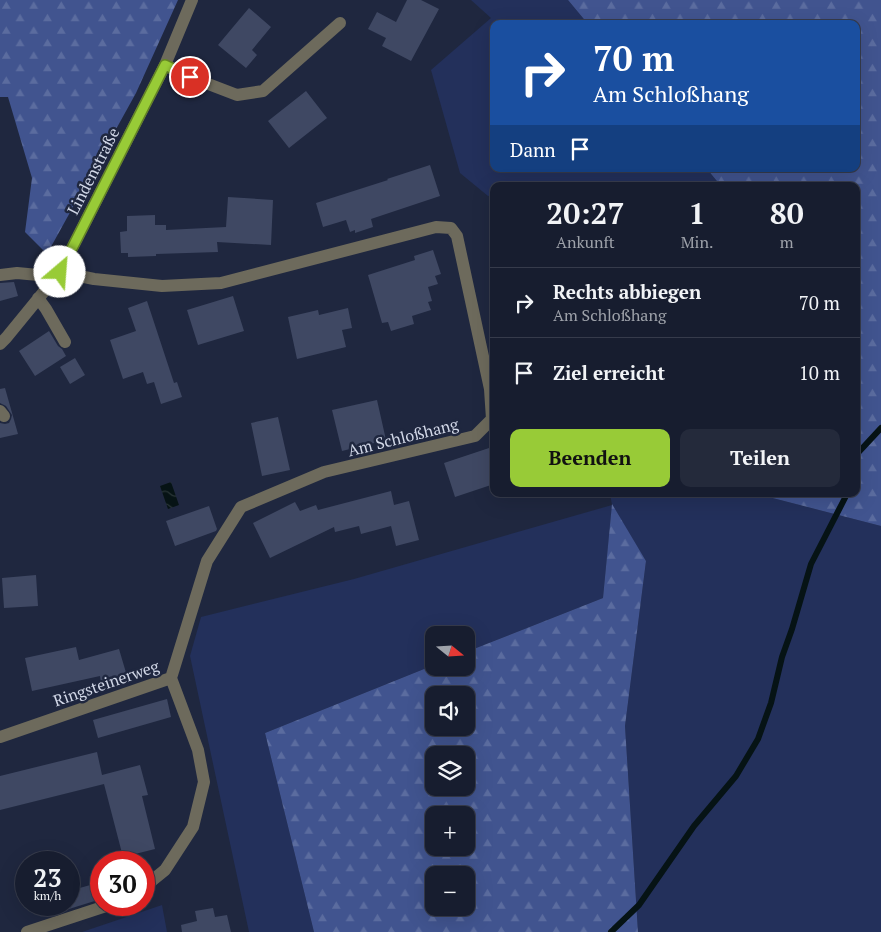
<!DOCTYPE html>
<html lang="de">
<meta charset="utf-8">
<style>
:root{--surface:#171d2f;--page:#242a3b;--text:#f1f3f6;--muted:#9ea2aa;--line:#363b4b;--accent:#98cb37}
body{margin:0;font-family:"PT Serif",serif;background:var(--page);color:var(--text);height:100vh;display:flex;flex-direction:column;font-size:19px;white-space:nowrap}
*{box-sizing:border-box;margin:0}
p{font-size:16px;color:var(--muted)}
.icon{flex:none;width:28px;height:28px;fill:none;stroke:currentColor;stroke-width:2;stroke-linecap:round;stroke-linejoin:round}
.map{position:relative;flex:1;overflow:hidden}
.panel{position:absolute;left:490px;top:182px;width:370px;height:315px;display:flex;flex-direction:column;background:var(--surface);border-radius:10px;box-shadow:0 5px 20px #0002,0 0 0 1px var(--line)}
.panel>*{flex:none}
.guide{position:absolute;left:490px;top:20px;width:370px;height:152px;border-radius:10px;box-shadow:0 5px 20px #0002,0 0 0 1px var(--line);background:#1a4fa0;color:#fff;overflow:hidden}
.needle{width:32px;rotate:108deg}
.tools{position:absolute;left:425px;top:626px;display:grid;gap:10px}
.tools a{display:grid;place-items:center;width:50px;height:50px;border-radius:10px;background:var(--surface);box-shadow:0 5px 20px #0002,0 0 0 1px var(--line);font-size:25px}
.speed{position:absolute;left:15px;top:851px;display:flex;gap:10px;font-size:25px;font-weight:700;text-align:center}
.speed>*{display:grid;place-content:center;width:65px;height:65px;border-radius:50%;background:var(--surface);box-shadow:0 5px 20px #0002,0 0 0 1px var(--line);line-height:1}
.speed small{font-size:12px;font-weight:400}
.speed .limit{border:8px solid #d22;background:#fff;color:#111}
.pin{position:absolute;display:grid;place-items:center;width:42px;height:42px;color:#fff;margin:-21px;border:2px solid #fff;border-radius:50%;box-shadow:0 1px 5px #0007}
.me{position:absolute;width:55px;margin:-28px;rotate:27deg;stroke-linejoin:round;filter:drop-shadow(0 0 4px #0008)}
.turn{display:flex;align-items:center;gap:18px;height:105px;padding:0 20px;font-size:22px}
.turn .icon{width:65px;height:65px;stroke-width:2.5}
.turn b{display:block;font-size:35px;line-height:42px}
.then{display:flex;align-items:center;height:48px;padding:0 20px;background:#0003;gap:10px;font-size:19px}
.eta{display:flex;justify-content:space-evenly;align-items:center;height:85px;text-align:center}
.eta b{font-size:30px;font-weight:600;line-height:35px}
.cta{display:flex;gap:10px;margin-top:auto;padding:10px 20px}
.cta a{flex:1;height:58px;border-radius:10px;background:var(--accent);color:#111;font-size:20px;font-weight:600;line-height:58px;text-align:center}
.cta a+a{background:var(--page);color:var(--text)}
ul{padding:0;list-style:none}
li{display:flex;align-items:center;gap:15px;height:70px;padding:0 20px;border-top:1px solid var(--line)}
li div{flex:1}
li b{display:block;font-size:19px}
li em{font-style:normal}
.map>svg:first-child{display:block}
</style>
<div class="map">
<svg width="881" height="932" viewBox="0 0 881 932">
<defs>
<pattern id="forest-firs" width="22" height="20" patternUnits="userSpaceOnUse" patternTransform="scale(1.25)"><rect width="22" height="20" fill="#41548f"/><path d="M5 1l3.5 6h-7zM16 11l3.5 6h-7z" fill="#5b6c9f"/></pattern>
<pattern id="water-waves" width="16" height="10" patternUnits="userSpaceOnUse" patternTransform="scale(1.25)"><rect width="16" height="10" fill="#061315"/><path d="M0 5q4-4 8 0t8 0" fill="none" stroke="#293537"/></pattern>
</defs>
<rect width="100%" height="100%" fill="#1f273f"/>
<path fill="#23305b" d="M471,0H568L588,24H494V169H707L721,186H540L539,185L535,186H494V195L488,196L460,173L431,70L491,18Z
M610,494H757L881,526V932H638L625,726L646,561L612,506L603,598L466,652V635H434V665L265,733L314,932H249L190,656L201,617L354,579L612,505Z
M162,905L167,932H82Z"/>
<path fill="url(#forest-firs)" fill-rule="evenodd" d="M0,0H178L136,93L47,254L25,232L32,178L8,97H0Z
M568,0H881V526L757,494H856V186H721L707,169H856V24H588Z
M612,504L646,561L625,726L638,932H314L265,733L434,665V668H466V652L603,598ZM434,695H466V728H434ZM434,755H466V788H434ZM434,815H466V848H434ZM434,875H466V908H434Z"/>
<path fill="url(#water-waves)" d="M171,482L179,505L168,509L160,486Z"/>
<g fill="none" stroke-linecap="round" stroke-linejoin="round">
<path stroke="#061315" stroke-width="6" d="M856,455L881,428
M611,932L639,905L694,826L736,776L758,739L771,703L782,657L792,629L811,564L847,494"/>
</g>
<path fill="#3f4863" d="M407,0H421L439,9L411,61L382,46L386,38L368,29L377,12L396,22Z
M249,8L271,27L252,50L257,55L246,68L218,45Z
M306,91L327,118L289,148L268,121Z
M430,165L440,196L371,219L373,227L355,233V230L350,232L346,220L323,227L316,203L388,180L387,179Z
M228,197L273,200L271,245L217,242L218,252L156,254V256L128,257V253H121L120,232L127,231V216L155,215V225H166V230L226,227Z
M433,250L441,274L435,276L438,284L428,287L432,301L428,302L431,310L412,316L414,324L391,331L388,322L382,323L368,275L415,260L414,256Z
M14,282L18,296L0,301V283Z
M233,296L244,331L198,345L187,310Z
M147,301L174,383L177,382L182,397L161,404L154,382L147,384L143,372L123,379L110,340L136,331L128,308Z
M348,308L352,328L342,330L346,347L297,359L288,317L318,310L319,315Z
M49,331L58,346L62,349L66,356L35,376L19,351Z
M75,358L85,375L70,384L60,367Z
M5,388L18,434L0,438V423L5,424L9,423L11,419L12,415L6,406L0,403V389Z
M377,400L386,440L342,451L332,410Z
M278,417L290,470L262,476L251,423Z
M489,448L494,464V484L455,497L444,463Z
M391,491L394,505L409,501L419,540L396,546L391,526L361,534L359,526L335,532L334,527L270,558L253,523L295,502L300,511L316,505L318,510Z
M209,506L217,529L216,531L175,546L166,521Z
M36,575L38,606L4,608L2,578Z
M76,647L79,660L119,649L127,676L101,683L100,676L32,691L25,658Z
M167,699L171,717L98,738L93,720Z
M97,752L102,775L140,765L148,795L142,796L155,849L123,857L104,784L0,810V776Z
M101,882V899L69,909V891Z
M213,908L215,917L227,915L231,932H182L181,925L197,921L195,911Z"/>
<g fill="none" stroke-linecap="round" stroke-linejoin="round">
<path stroke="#6d6a5c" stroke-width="12" d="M165,65L190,77L237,95L263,91L340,23
M60,272L94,279L162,286L221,283L436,227L451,228L457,236L490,389L492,419L475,436L324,472L241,507L207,561L171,678
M0,275L17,273L38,275L49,284
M38,298L46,309L65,342
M0,344L6,338L60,272L165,65L192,0
M0,411L4,416
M0,737L171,678
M144,887L165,870L193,827L204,782L198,750L171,678
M27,932L109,905"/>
</g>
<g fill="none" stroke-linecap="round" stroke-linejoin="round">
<defs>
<path id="route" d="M60,272L165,65L190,77"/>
</defs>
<use href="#route" stroke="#638424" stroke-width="12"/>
<use href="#route" stroke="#98cb37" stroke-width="9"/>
</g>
<g text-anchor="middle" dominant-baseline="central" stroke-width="5" stroke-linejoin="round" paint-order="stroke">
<g font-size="16" fill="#d1d7e7" stroke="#1f273f">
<text transform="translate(93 171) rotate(-63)">Lindenstraße</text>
<text transform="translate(403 437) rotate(-14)">Am Schloßhang</text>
<text transform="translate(106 683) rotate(-19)">Ringsteinerweg</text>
</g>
</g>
</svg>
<div class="tools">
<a><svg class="needle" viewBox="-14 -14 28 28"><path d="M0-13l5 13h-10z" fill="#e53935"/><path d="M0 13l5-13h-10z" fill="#9ea2aa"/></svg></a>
<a><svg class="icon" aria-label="sound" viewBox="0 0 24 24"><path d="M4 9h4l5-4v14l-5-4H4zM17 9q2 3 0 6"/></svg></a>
<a><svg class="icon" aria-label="layers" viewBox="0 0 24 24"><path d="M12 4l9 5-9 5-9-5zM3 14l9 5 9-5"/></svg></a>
<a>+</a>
<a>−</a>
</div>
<div class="speed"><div>23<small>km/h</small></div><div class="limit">30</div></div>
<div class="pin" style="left:190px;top:77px;background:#d93025"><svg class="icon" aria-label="arrive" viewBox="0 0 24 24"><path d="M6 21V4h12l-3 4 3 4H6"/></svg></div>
<svg class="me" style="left:60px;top:272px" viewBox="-20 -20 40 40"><circle r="19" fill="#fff"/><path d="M0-13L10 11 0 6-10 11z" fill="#98cb37"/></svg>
<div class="guide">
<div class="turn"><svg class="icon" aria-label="right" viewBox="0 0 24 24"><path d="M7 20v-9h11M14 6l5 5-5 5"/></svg><div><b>70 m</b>Am Schloßhang</div></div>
<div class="then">Dann<svg class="icon" aria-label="arrive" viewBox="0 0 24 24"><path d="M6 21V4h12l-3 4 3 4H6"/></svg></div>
</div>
<section class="panel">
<div class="eta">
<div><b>20:27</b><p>Ankunft</p></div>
<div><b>1</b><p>Min.</p></div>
<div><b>80</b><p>m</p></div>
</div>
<ul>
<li><svg class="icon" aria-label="right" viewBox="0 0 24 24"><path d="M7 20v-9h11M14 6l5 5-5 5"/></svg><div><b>Rechts abbiegen</b><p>Am Schloßhang</p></div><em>70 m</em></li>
<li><svg class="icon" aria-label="arrive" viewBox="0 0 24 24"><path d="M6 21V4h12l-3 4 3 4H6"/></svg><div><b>Ziel erreicht</b></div><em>10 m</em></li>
</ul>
<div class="cta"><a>Beenden</a><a>Teilen</a></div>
</section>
</div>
